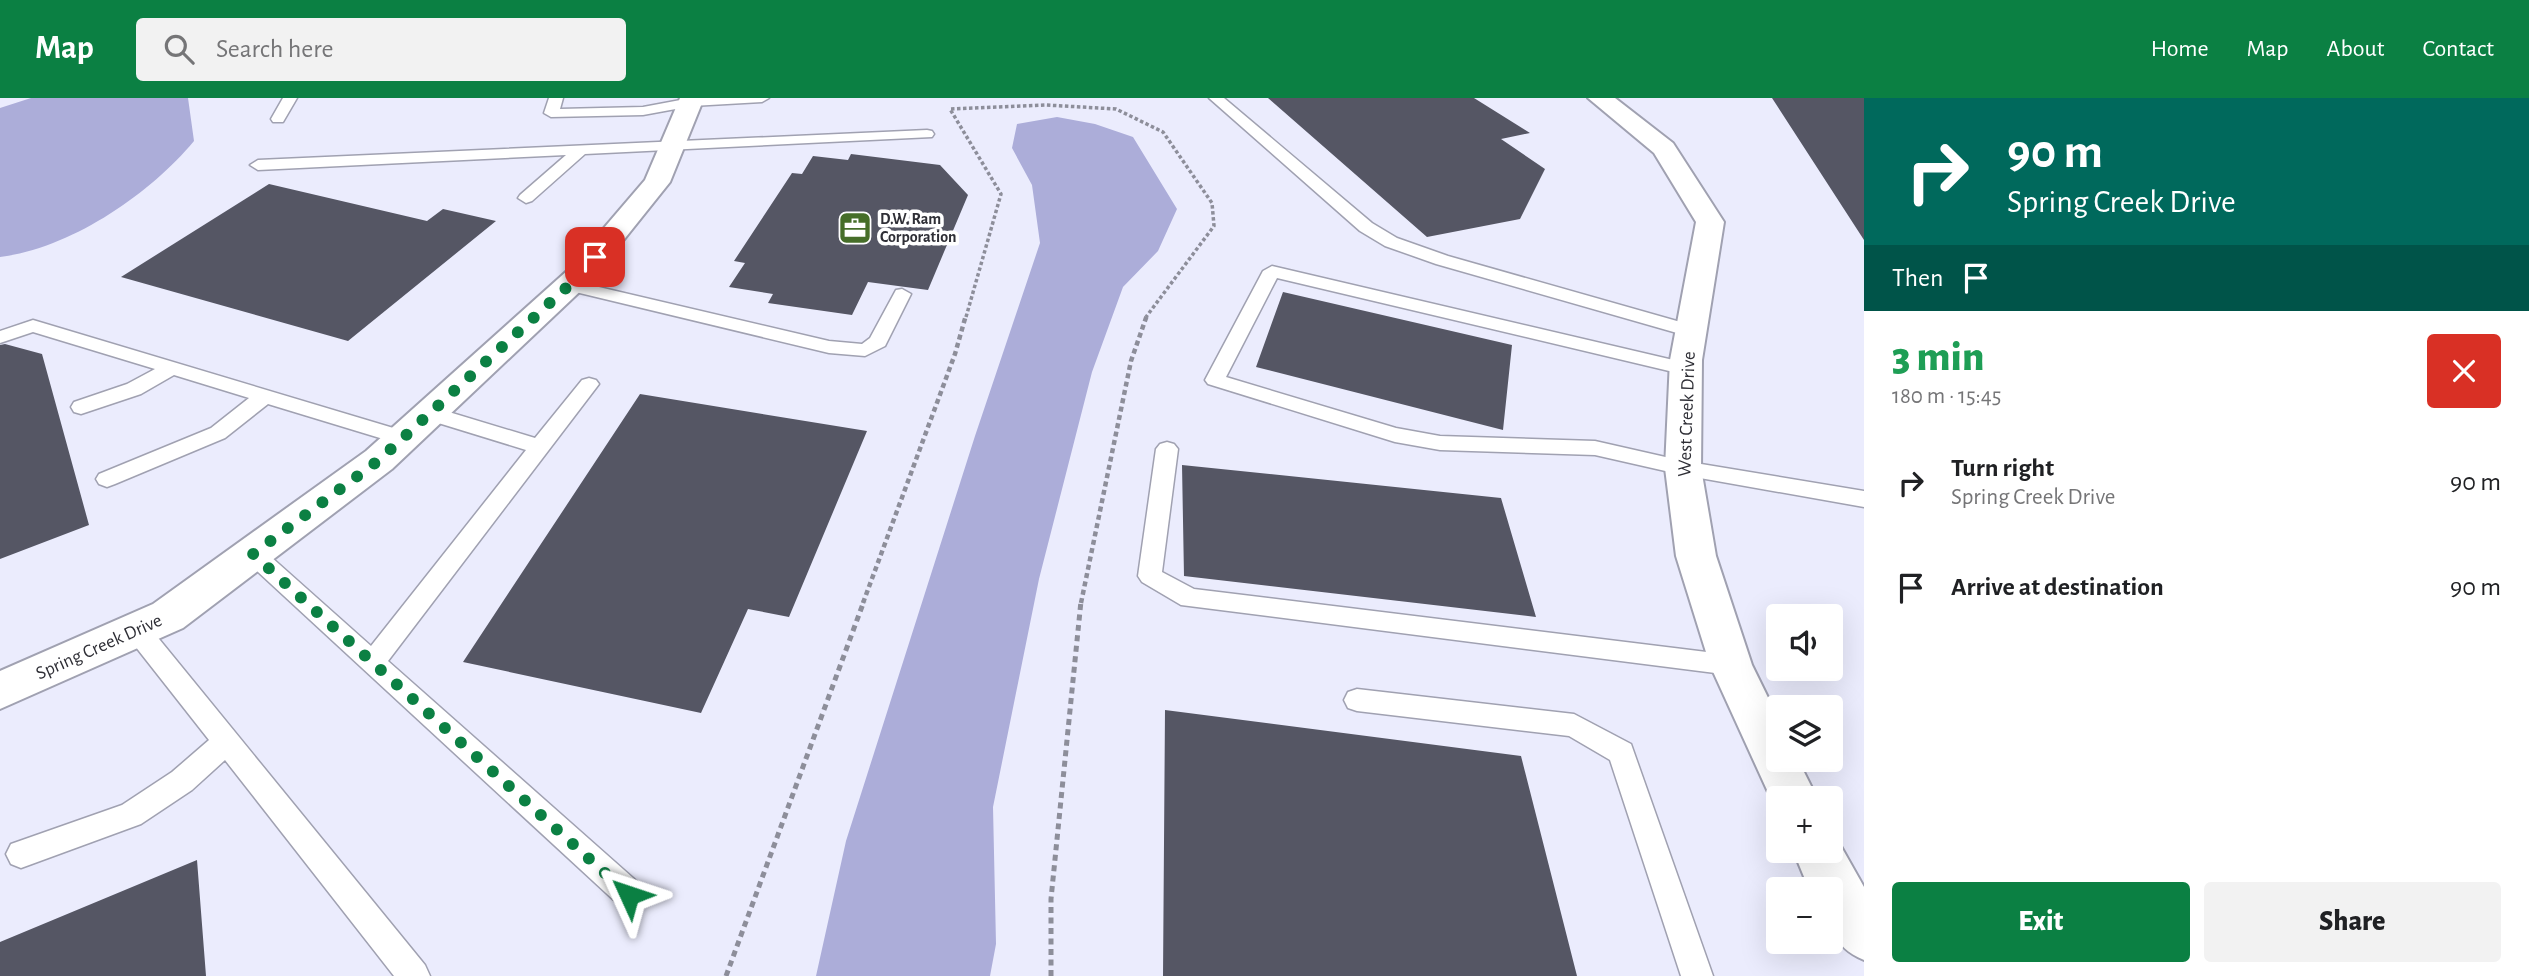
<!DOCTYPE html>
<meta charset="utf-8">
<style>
:root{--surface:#fff;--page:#f2f2f2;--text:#202124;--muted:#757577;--accent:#0b8043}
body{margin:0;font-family:"Alegreya Sans",sans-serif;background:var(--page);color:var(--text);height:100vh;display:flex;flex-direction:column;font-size:26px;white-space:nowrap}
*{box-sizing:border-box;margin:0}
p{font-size:23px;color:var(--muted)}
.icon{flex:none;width:38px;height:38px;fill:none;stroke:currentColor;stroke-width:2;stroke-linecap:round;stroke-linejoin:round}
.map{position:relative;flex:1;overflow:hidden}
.side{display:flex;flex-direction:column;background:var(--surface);width:665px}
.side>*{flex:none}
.top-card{background:#00695c;color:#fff;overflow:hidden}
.fabs{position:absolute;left:1766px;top:506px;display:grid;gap:14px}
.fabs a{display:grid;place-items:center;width:77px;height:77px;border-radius:7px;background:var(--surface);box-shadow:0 7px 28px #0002;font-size:35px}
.pin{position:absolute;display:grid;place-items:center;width:60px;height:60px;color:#fff;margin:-30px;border-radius:14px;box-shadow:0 4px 10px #0006}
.me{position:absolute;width:77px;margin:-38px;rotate:312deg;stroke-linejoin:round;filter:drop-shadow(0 0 5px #0008)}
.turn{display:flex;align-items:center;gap:24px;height:147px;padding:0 28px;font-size:32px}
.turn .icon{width:91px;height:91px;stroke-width:2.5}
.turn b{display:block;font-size:49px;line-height:60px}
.then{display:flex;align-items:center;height:66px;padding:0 28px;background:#0003;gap:14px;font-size:26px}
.round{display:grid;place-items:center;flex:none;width:74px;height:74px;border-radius:7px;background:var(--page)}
.summary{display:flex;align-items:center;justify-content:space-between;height:119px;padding:0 28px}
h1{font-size:42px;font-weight:800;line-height:52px;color:#1e9e55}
.action{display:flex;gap:14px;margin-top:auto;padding:14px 28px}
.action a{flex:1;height:80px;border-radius:7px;background:var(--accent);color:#fff;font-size:28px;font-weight:800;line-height:80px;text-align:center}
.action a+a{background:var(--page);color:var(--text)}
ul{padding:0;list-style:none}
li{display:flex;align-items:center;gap:21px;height:105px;padding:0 28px}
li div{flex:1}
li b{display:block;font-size:26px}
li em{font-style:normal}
header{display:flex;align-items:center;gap:42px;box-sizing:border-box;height:98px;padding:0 35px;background:var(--accent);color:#fff}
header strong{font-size:33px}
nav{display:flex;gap:38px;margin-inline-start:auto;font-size:24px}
.search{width:490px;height:63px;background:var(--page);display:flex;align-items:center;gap:18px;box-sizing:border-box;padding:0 24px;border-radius:7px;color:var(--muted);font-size:26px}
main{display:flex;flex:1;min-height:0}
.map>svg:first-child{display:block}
</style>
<header>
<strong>Map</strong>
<div class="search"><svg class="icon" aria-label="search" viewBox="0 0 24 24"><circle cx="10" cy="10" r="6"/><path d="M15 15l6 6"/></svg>Search here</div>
<nav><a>Home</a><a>Map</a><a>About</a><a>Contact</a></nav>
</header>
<main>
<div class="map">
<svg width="1864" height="878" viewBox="0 0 1864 878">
<rect width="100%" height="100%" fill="#ebecfd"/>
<path fill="#acadd9" d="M31,0H188L194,43C149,97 71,150 0,159V10Z
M1057,19L1095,26L1133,39L1177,111L1158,153L1123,189L1092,274L1039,481L993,709L996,846L990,878H816L846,743L975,338L1040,145L1032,87L1012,50L1017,26Z"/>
<path fill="#555664" d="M1268,0H1474L1530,35L1501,41L1545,71L1520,121L1427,139Z
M1772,0H1864V142Z
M851,56L940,67L968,97L928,192L868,184L852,217L768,205L773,196L729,189L745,165L734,163L792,75L802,76L813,58L848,62Z
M269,86L427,123L443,111L496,123L348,243L121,179Z
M1283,194L1512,247L1503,332L1256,269Z
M5,246L42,256L89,427L0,461V247Z
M640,296L867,333L789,519L748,511L701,615L463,564Z
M1182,367L1501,400L1536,519L1184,478Z
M1165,612L1521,658L1577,878H1163Z
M197,762L206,878H0V844Z"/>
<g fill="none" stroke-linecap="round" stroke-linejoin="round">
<defs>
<path id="lane" d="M283,0H297L283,24H273L271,21Z
M549,0H563L560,11L643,9L691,0H769L762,4L692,8L643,17L551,19L544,15Z
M1209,0H1224L1372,125L1397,140L1448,158L1698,229L1700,233L1698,237H1684L1436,166L1385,148L1360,133Z
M927,32L932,33L934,36L932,39L585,56L532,103L526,105L518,100L520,97L566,57L258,72L250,67L258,62Z
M1272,168L1686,265L1693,267L1696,271L1693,275L1686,277L1277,180L1226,279L1396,330L1440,338L1595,343L1683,363L1864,393V409L1683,377L1595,357L1440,352L1395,344L1208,286L1205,282L1263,173Z
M569,182L829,243L862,246L870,240L896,192L902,191L911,196L885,248L865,258L829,255L563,191L560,187Z
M33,222L410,335L413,340L410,345L403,347L268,306L225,340L115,386L107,389L99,386L96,381L99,376L211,330L249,300L174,277L141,296L81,316L74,314L71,309L74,304L127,286L155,271L33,234L0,245V233Z
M589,280L596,282L599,286L596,290L388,563L641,787L645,797L641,807L630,812L619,807L245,462L241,456L245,450L253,447L261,450L371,548L526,352L422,320L419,315L422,310L429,308L535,340L582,282Z
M1167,344L1174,346L1178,351L1162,474L1194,491L1731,557L1740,560L1744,567L1740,574L1731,577L1181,507L1142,484L1138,478L1156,351L1160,346Z
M137,522L146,525L425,867L430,878H394L225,662L192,692L141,726L21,770L11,766L6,756L11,746L122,707L172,674L209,642L128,539L125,532L128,525Z
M1357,591L1574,616L1631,646L1713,878H1681L1610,662L1569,638L1357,613L1348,610L1344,602L1348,594Z"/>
<path id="street" d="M680,0H704L670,84L590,184L392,371L183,530L0,611V573L153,506L366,353L568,172L645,82Z
M1588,0H1615L1673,45L1724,124L1702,262L1701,370L1716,458L1752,567L1778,620V662H1798L1817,700H1778V716L1710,567L1676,458L1665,370L1670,262L1696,124L1654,55Z
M1830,734L1834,736L1864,789V862C1829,847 1830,825 1830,791H1809L1793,752H1830Z"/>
</defs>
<use href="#lane" stroke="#a0a1b1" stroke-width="3"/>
<use href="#street" stroke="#a0a1b1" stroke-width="4"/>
<path stroke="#8d8e9a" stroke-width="3.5" stroke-dasharray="3.5 2.5" stroke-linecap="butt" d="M966,219L1001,96L950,11L1046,7L1116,11L1163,34L1212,105L1214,128L1146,219"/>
<path stroke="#8d8e9a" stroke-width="4.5" stroke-dasharray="5 3.5" stroke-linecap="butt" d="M863,505L955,256L966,217
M1081,505L1131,263L1147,217"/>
<path stroke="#8d8e9a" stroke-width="5" stroke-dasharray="6 4.5" stroke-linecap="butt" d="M726,878L864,503
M1051,878V801L1081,503"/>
<use href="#lane" fill="#fff" fill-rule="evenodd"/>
<use href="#street" fill="#fff" fill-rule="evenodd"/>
</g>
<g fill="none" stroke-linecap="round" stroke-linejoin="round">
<path stroke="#0b8043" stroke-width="12" stroke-dasharray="0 21.6" d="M595,159L579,178L379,362L253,456L629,797"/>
</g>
<defs>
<symbol id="office-square" viewBox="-11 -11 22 22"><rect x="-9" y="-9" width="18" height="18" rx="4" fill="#466e29" stroke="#fff"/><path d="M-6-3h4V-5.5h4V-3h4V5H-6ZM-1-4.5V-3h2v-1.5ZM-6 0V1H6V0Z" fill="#fff"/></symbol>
</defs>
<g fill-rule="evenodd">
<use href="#office-square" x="836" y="111" width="38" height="38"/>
</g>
<g text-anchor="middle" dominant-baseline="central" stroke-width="7" stroke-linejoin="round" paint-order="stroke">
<g font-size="16" font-weight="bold" fill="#2f2f36" stroke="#fff" text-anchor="start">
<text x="880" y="121">D.W. Ram<tspan x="880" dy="18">Corporation</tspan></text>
</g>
<g font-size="19" fill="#2f2f36" stroke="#fff">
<text transform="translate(1687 316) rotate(-88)">West Creek Drive</text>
<text transform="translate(99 549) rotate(-24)">Spring Creek Drive</text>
</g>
</g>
</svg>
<div class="fabs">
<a><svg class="icon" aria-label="sound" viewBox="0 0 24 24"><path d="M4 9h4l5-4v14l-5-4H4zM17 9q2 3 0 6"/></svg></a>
<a><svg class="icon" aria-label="layers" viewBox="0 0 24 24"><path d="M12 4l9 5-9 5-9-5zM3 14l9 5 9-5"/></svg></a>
<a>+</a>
<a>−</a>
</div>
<div class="pin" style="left:595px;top:159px;background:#d93025"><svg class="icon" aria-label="arrive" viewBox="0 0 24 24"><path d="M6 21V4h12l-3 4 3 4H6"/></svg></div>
<svg class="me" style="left:629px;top:797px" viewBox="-20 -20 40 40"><path d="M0-17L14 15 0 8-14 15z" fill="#0b8043" stroke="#fff" stroke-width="4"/></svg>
</div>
<section class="side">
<div class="top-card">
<div class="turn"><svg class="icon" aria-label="right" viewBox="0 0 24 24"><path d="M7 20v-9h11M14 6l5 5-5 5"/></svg><div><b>90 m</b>Spring Creek Drive</div></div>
<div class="then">Then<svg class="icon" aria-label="arrive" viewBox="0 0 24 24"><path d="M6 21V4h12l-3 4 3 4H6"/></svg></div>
</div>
<div class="summary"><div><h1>3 min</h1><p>180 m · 15:45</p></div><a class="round" style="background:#d93025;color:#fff"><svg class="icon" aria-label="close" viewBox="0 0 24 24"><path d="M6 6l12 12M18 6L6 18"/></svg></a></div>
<ul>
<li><svg class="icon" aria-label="right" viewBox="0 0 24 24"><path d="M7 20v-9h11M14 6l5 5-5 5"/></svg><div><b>Turn right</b><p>Spring Creek Drive</p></div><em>90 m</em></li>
<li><svg class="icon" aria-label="arrive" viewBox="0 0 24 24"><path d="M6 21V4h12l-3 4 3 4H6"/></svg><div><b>Arrive at destination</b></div><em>90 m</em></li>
</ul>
<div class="action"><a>Exit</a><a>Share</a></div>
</section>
</main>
